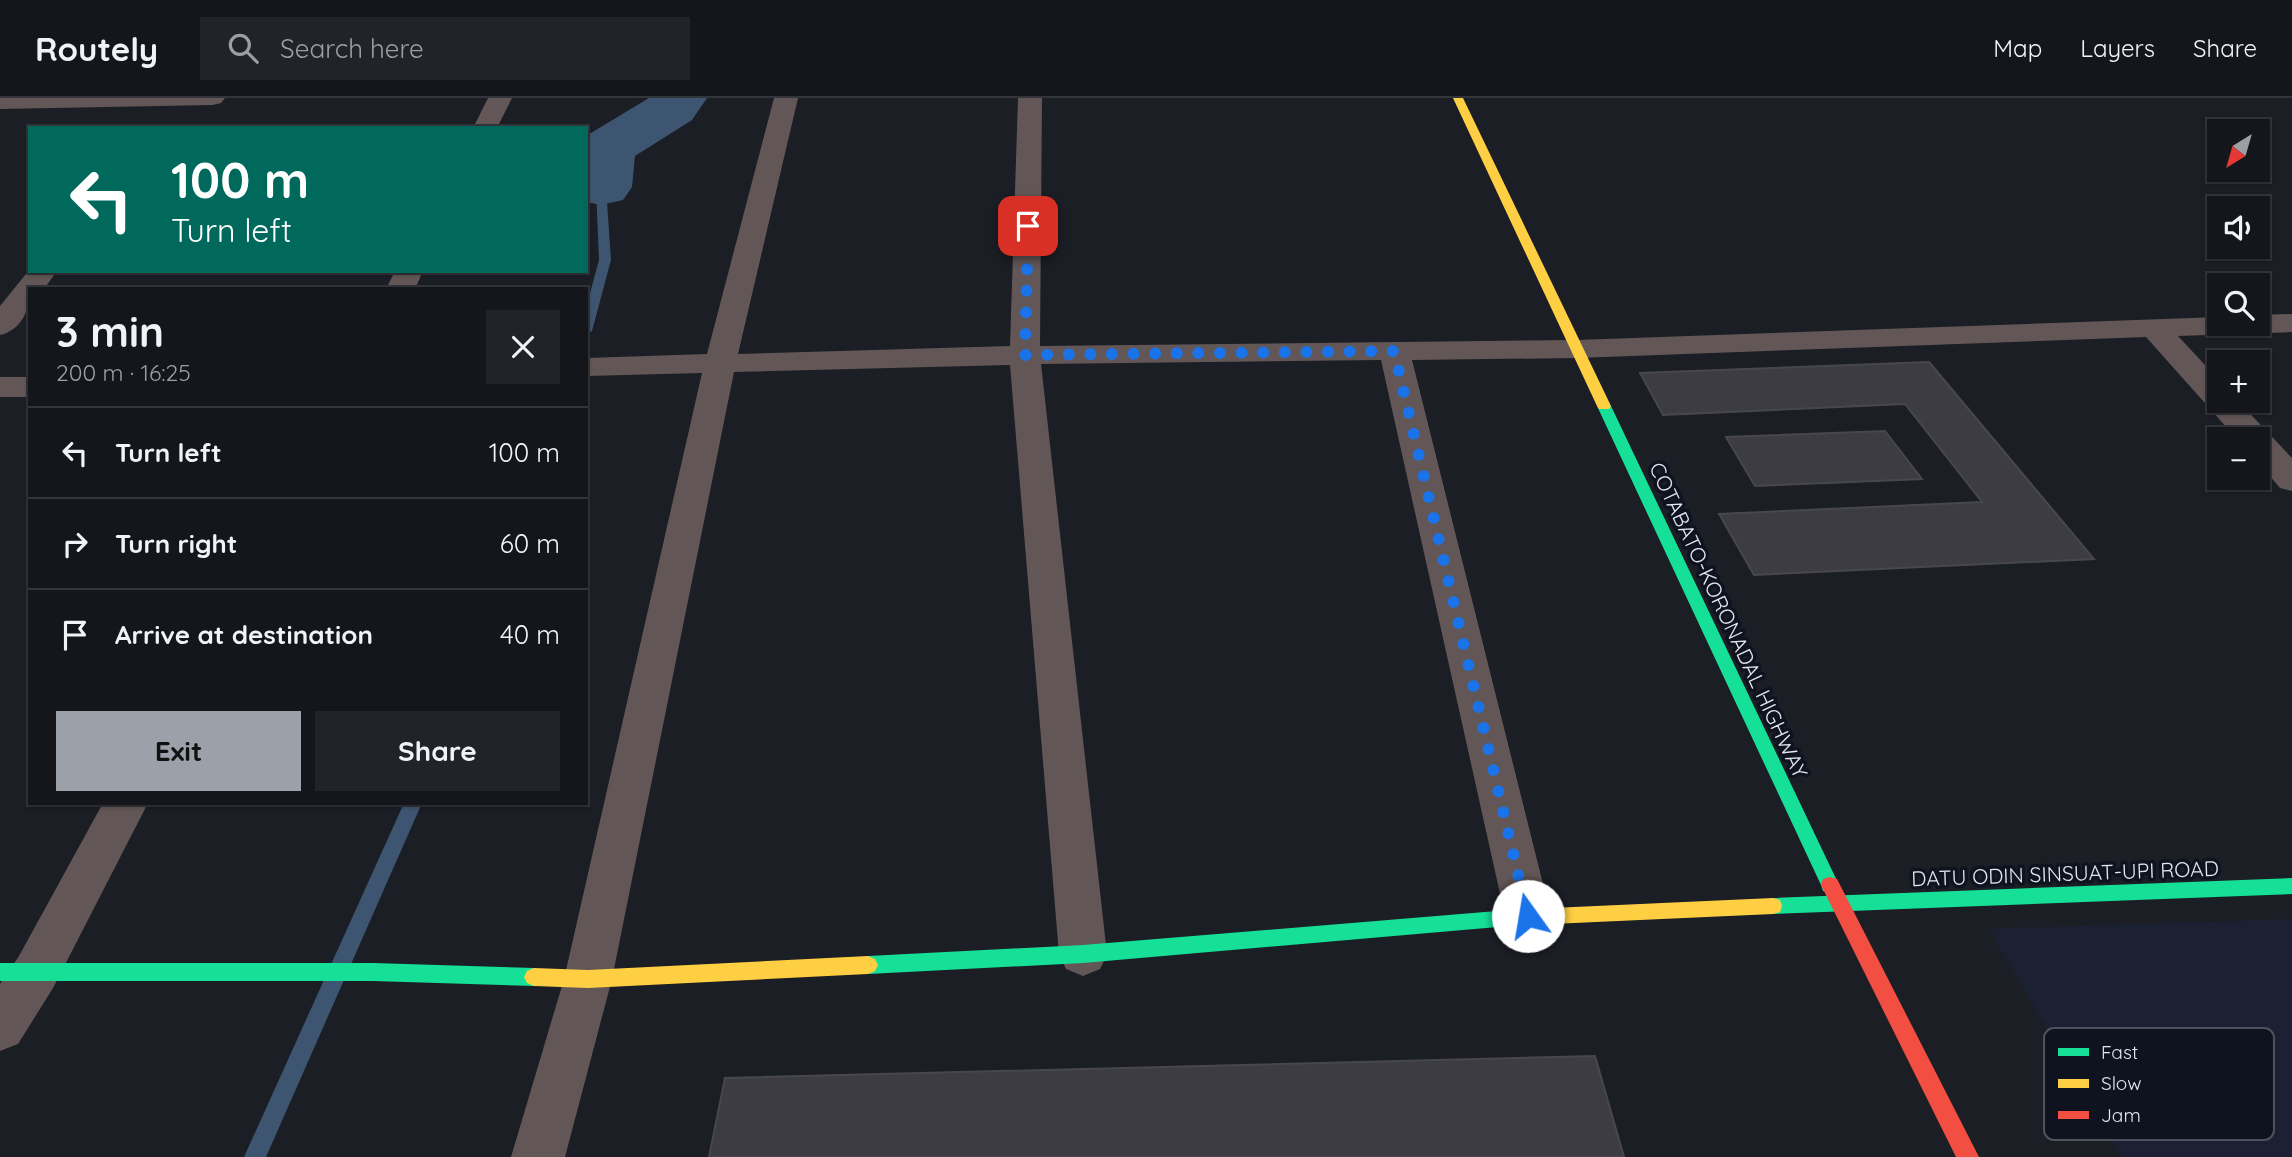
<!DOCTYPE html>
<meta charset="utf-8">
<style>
:root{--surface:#14161c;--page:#212329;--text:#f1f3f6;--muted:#9d9fa3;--line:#33353b;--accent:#9ca0a8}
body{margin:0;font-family:Quicksand,sans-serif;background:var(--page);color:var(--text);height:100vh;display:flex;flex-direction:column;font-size:26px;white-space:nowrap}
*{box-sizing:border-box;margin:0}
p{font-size:23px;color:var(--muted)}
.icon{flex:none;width:38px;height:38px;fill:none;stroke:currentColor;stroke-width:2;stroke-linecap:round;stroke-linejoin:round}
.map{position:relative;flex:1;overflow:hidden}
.drawer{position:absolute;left:28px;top:189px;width:560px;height:518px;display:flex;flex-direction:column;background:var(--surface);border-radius:0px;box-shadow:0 2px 5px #0004,0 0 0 2px var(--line)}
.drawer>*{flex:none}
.top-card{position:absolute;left:28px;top:28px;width:560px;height:147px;border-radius:0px;box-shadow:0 2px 5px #0004,0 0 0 2px var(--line);background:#00695c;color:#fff;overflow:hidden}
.needle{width:46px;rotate:217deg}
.tools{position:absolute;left:2207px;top:21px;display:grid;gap:14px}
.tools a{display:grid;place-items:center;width:63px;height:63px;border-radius:0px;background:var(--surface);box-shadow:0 2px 5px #0004,0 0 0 2px var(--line);font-size:35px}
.pin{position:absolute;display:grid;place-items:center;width:60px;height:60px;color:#fff;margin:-30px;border-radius:14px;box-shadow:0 4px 10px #0006}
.me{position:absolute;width:77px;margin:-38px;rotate:347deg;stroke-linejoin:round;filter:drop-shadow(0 0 5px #0008)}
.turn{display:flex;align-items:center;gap:24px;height:147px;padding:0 28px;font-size:32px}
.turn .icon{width:91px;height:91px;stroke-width:2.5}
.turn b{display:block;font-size:49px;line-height:60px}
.round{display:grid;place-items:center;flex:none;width:74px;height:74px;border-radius:0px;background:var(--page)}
.head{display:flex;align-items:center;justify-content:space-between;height:119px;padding:0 28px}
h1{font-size:42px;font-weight:800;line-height:52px}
.action{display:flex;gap:14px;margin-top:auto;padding:14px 28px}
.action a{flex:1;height:80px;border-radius:0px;background:var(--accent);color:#111;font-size:28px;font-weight:800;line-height:80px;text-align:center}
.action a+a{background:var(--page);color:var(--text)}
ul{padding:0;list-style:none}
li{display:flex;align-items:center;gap:21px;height:91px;padding:0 28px;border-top:2px solid var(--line)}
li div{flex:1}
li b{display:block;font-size:26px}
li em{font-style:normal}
header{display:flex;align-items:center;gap:42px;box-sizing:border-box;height:98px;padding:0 35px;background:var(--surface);border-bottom:2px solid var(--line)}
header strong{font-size:33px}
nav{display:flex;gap:38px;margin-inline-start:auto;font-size:24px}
.search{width:490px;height:63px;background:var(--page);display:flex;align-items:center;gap:18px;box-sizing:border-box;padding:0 24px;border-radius:0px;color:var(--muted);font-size:26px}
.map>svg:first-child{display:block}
</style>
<header>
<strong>Routely</strong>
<div class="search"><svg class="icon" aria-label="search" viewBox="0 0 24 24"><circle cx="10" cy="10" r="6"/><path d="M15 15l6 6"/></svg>Search here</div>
<nav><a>Map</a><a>Layers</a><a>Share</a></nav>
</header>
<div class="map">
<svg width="2292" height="1059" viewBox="0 0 2292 1059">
<rect width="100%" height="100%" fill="#1b1e25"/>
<path fill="#1b2132" d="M2292,821V1059H2122L1989,831Z"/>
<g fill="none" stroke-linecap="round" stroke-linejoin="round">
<path fill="#3d5571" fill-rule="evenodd" d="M601,86L606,89L611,162L592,233L586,237V210L599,162L596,89Z
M404,705H422L266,1059H244Z"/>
<path fill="#3d5571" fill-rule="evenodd" d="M649,0H707L692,22L635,58L632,89L623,102L601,107L586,104V38Z"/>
</g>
<path fill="#3c3c42" stroke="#48474e" stroke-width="2" d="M1929,264L2094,461L1754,477L1719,416L1982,404L1905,306L1663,317L1640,275Z
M1885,333L1922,381L1755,388L1726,339Z
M1595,958L1624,1059H709L725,980Z"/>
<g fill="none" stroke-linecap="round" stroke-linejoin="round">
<path fill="#625756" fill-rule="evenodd" d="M0,0H225L221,5L213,7L0,11Z
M488,0H512L497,30H473Z
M774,0H798L738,256L1010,248L1018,0H1042L1040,248L1577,242L2219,219V226H2258V217L2292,216V234L2178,238L2219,282V303H2238L2292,360V393L2280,390L2258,364V341H2237L2146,239L1577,260L1412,262L1551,818L1544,833L1528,839L1512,833L1505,818L1381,262L1041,266L1107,856L1100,871L1083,878L1066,871L1059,856L1010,267L734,274L612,881L565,1059H511L564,881L702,275L586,278V260L707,256Z
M30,171L57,173L44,191H30C30,211 22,232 0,237V208Z
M395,173H423L415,191H386Z
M0,279H30V299H0Z
M103,705H148L53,890L18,946L0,953V886L19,858Z"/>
<path fill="#16e098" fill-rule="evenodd" d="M1604,304L1611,308L1839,787L1837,793L1830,795L1823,793L1821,787L1597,308Z
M2292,780V796L1773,816L1766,814L1764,808L1766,802L1773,800Z
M1509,812L1516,814L1519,820L1516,826L1509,828L1083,865L868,876L861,873L858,867L861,861L868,858L1083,847Z
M0,865H373L534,870L541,873L544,879L541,885L534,888L373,883H0Z"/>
<path fill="#ffcf43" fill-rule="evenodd" d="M1453,0H1463L1611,308L1609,311H1599L1597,308Z
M1773,800L1780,802L1782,808L1780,814L1773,816L1509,828L1502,826L1499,820L1502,814L1509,812Z
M868,858L875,861L878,867L875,873L868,876L588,890L534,888L527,885L524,879L527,873L534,870L588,872Z"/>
<path fill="#f24e42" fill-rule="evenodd" d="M1830,779L1837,781L1979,1059H1956L1821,787L1823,781Z"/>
</g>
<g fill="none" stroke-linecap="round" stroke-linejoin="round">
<path stroke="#1a73e8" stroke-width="12" stroke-dasharray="0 21.6" d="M1028,128L1025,257L1394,253L1528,818"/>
</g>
<g text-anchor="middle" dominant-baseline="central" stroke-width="7" stroke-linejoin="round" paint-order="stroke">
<g font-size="21" fill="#e2e6ef" stroke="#0f131f">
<text transform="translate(1729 522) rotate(65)">COTABATO-KORONADAL HIGHWAY</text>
<text transform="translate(2065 775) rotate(-2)">DATU ODIN SINSUAT-UPI ROAD</text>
</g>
</g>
<rect x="2044" y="930" width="230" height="112" rx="10" fill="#0f131f" stroke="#4e525d" stroke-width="2"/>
<rect x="2058" y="950" width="31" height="8" fill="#16e098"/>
<rect x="2058" y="981" width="31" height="9" fill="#ffcf43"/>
<rect x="2058" y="1013" width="31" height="8" fill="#f24e42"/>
<g font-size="19" fill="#e2e6ef">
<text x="2101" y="961">Fast</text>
<text x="2101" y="992">Slow</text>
<text x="2101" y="1024">Jam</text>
</g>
</svg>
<div class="tools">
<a><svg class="needle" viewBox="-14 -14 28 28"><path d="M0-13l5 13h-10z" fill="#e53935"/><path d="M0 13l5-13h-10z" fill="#9d9fa3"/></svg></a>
<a><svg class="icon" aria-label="sound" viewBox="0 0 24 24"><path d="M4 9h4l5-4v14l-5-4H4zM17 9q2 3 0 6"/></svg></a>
<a><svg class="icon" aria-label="search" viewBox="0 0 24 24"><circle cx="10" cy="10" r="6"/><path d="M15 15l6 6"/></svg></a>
<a>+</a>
<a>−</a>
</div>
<div class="pin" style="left:1028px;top:128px;background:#d93025"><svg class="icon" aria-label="arrive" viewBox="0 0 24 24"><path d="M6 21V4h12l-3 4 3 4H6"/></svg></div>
<svg class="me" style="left:1528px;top:818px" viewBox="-20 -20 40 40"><circle r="19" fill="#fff"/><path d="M0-13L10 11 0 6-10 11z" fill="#1a73e8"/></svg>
<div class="top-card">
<div class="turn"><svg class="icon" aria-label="left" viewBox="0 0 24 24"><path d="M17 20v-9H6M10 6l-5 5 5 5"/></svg><div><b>100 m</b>Turn left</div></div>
</div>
<section class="drawer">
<div class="head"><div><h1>3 min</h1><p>200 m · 16:25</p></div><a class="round"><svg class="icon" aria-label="close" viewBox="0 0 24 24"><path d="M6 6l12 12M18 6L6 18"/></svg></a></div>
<ul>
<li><svg class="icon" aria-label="left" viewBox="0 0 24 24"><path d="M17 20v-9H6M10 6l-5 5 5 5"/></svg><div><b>Turn left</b></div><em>100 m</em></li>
<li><svg class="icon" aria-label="right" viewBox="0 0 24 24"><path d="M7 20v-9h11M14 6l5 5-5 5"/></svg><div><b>Turn right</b></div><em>60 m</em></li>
<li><svg class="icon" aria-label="arrive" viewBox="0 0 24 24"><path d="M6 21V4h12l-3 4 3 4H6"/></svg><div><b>Arrive at destination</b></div><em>40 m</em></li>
</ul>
<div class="action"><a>Exit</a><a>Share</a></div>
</section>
</div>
